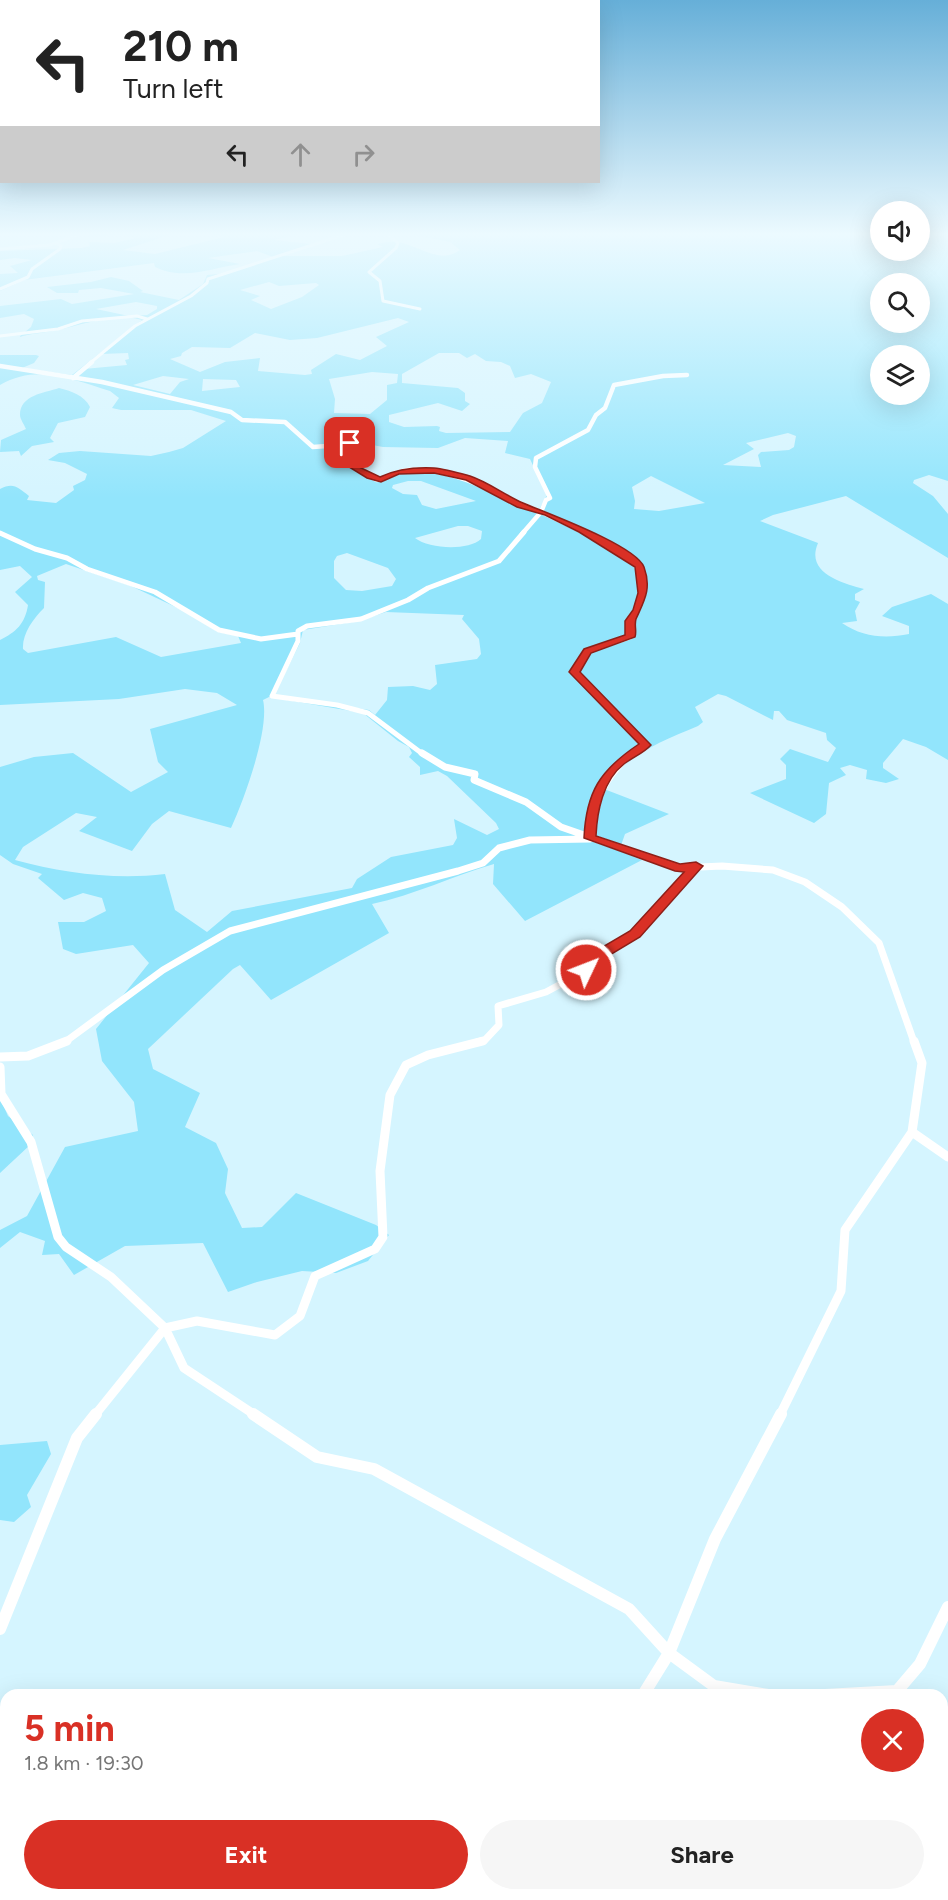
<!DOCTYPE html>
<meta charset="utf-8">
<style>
:root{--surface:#fff;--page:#f6f6f6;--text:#222;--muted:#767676;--accent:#d93025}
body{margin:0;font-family:Figtree,sans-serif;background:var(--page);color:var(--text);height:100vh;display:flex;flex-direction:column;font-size:22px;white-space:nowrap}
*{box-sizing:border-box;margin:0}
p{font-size:20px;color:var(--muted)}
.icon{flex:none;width:33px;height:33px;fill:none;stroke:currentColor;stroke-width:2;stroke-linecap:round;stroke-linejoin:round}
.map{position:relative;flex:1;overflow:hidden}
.side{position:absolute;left:0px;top:1689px;width:948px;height:212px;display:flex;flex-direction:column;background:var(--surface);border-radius:18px 18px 0 0;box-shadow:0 6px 24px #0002}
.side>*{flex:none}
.guide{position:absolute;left:0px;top:0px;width:600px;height:183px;box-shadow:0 6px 24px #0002;background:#fff;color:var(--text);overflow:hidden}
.controls{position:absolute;left:870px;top:201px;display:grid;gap:12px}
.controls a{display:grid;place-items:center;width:60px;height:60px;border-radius:50%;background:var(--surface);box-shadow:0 6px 24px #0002;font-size:30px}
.pin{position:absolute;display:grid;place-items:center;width:51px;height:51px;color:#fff;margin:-26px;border-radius:12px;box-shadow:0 3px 9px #0006}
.me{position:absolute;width:66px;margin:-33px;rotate:47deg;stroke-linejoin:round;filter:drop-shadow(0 0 4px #0008)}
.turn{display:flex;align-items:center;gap:21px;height:126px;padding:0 24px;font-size:27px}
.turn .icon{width:78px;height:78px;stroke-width:2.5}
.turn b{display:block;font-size:42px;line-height:51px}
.lanes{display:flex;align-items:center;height:57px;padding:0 24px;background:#0003;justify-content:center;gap:30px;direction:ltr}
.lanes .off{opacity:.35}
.round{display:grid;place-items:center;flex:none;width:63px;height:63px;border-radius:32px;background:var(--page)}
.head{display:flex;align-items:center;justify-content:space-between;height:102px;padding:0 24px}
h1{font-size:36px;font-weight:700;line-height:45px;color:var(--accent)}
.cta{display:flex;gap:12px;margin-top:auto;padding:12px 24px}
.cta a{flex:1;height:69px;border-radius:36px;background:var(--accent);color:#fff;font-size:24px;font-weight:700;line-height:69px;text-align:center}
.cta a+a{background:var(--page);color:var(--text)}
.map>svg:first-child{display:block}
</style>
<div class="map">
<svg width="948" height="1900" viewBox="0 0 948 1900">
<rect width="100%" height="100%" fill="#d5f5ff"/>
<path fill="#92e5fc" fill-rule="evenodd" d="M93,232H179L123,250L155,254L224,237L201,232H306L275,240L311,244L282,256H342L383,247L377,244C383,243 390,241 396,242C416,243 439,266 460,250L450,242L409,234L420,232H880V250H920V232H948V481L929,475L914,480L913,483L933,496L948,514V558L846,496L773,515L760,521L818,543C805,573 842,583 864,589L855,594V600L860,602L855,611L857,621L842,623C862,637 885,639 909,634V626L882,616L892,607L931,594L948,604V760L926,747L903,739L883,763V768L899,779L886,783L866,779L867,770L850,765L840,768L846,775L829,783L826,814L814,823L750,793L786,779V765L780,759L790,749L828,762L836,748L827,740L826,733L787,720L779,711H774L773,720L726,696L718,694L695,707L703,722L698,726C660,742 627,754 604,789L669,814L625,834L619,851L642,860L525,921L493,884L494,864C453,876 414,895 372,904L389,933L271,1000L240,965L233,969L148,1049L153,1069L200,1093L185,1127L216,1143L228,1169L225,1193L242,1228L262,1227L296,1193L376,1225L389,1235L368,1261L336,1273L302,1271L257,1282L228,1292L203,1243L125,1246L74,1275L59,1254L42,1255L45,1241L20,1232L0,1248V1230L27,1216L65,1147L138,1131L134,1102L102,1061L96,1029L149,963L133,945L76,954L63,949L58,922H84L106,911L102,898L83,893L64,900L38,878L42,874L13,864L0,855V767L34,757L73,753L131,792L168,772L158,762L150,729L237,705L217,693L185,689L119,699L0,705V640C16,632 25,624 28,605L15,592L32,577L20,566L0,570V489C13,482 18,487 29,496L27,500L56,503L74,490L73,486L85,480L87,474L65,463L48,460L59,453L80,451L151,456L169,452L183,448L226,421L191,410H121L112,408L119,398L110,391C73,380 38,363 0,385V355H36L39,356L34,363L22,368L72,375L142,320C118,312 81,325 57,330C45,333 32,333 19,337L31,327L34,319L24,314L0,318V306L61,299L72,304L134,294L101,288L79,290L78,293H57L47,287L91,282L111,277L129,281L143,291L140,292L179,300L203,284L207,275L229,273L273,257L257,251L208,258L240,264C211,268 184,281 155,267L154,263L24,280L0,291V274L18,273L10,266L32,260L15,258L0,260V251L82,248L90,246L89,242L114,243L136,238L123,235L85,237ZM269,282L279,286L316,283L319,285L302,297L271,309L251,300L260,296L240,290ZM880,284H920V322H880ZM136,302L157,306V309L147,315L129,316L96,309ZM398,318L409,322L376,337L387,346L360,360L336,354L311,370L312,374L305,375L258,371L260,358L225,362L200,372L170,359L181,356L182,353L192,347L230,348L255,333L290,340L317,338ZM128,353L129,359L125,360L127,365L84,369L101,354ZM439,353H459L467,358L475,354L486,361L501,362L510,366L515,378L531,374L551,382L542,403L523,413L510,432L446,433L439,431L440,427L437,426L404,427L389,422V415L438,403L462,411L470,404L465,401V393L458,388L402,383V374ZM880,356H920V394H880ZM372,372L398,374L397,383L387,385V400L370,414L334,413L335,399L329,379ZM163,376L189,379L180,382L170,394L133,385ZM203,379L236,380L240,387L202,391ZM788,433L796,436L794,447L789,450L761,452L758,455L761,467L723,465L754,449L746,443ZM465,438L508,441L505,453L530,459L547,495L539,510L468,477L442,470H399L377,479L354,467L358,452L356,445L362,443L383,447L438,448ZM651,476L705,503L659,511L634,509L635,501L632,487ZM408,481H421L476,501L436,509L422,505L417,495L403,494L392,488L393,485ZM458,526H468L482,531L481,539C468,551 429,549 415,538ZM347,553L388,568L396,579L392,586L362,591L346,590L334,578V561L337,556ZM66,564L131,586L182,610L218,632L238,636L241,643L161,657L116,637L28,653L23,649C22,634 33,619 44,608L45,582L38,580L37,576ZM386,612L464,615L462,619L479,639L481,654L477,659L435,665L437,684L430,690L413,686L388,687L387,700L375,715L369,710L277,696L275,693L300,643L303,630L359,621ZM269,697L363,713L398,741L409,747L412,753L409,757L420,767V775L438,771L447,776L496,823L499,829L487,835L454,819L457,838L453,845L391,857L357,879L352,888L232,911L207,932L175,910L165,874C115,880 63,873 15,860L23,847L76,813L97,817L79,831L132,851L152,824L169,811L231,828C244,800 270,729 263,700Z
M59,388C71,391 84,395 90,407L85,417L58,423L50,438L54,442L32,446L21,456L19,451L0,452L1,440L26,429C24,424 20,419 20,415C20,395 44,393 59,388Z
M0,1098L8,1116L33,1135L30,1145L0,1173Z
M47,1441L51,1454L27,1495L31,1507L14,1522L0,1520V1445Z"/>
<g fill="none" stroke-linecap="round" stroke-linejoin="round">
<path stroke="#fff" stroke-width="3" d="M391,232L387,233L398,243L396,248L369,272L380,281L383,301L420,309
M0,249L50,245L85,232
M0,289L28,277L32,269L60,249L61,246L56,243
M0,336L58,329L82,321L137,316L147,319
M90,363L135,326L191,296L207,283L208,279L352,232"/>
<path stroke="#fff" stroke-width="4.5" d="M0,366L102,382L231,412L242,420L285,422L313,447L355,444L353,467L377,480C388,478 397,471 408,470C456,467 498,496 541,512L522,534
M73,378L92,362
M588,534L541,512L546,500L550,498L535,467L536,458L588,430L596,415L605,408L614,385L663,376L687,375"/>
<path stroke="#fff" stroke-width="5" d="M586,532C609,546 653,562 642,597C637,612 630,621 630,637L587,651L574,672L645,745L631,755
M0,533L35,549L67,558L87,569L155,592L219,630L261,639L298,634V641L272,696L337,705L368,713L424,755
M298,634V631L307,626L361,619L408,600L428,588L499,561L524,532"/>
<path stroke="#fff" stroke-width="7" d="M422,753L445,767L475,774L474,780L526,802L561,827L679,868L722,866L773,870L805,882L842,907L879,943L914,1042
M65,1042L163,970L230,931L458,871L483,863L499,848L530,840L590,839C593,802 604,776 633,753
M477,1042L485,1040L499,1025L498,1006L546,992L587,970L598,956L635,934L697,866"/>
<path stroke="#fff" stroke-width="9" d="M0,1057L28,1056L67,1041
M0,1067L1,1094L31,1142L58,1237L66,1247L111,1277L165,1328L184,1368L255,1415
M912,1132L948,1157
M95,1415L165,1328L197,1321L275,1335L300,1316L315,1276L375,1249L383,1237L380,1171L390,1095L406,1065L428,1055L483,1041
M780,1415L841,1291L845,1230L912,1132L922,1063L914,1041"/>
<path stroke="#fff" stroke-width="12" d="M253,1414L317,1457L374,1469L629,1609L669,1653L714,1686L768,1695
M0,1629L77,1438L96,1414
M643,1695L669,1653L715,1539L781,1414
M825,1695L897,1691L920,1664L948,1607
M544,1900L545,1894"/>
</g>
<linearGradient id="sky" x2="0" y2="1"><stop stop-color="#66afd8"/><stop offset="0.47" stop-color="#ecfaff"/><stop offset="1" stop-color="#ecfaff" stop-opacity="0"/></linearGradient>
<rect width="948" height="498" fill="url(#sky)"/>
<path fill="#d93025" stroke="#8d1f18" stroke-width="1.5" d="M347,441L357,442L360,453L357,466L380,477C397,469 415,467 434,468C445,469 459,473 470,476C488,482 505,495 523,503C546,513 635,545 644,567C652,589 644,601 636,619C634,625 637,631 635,637L591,653L580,672L651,745C644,753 633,757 624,764C603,780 597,812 596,836L680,864L696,862L703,866L640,937L603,959L591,974L586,975L580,970L594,952L630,931L684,872L675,871L584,838C586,792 600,770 639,744L569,672L584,649L625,635V621L633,610L638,593L635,567L579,532L545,515L517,507L466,480L434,473L399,474L381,482L367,478L349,467L353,453Z"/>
</svg>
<div class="controls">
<a><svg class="icon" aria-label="sound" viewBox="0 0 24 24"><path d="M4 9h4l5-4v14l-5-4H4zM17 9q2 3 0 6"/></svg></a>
<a><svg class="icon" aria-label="search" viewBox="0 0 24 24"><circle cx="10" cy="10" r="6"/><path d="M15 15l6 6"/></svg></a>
<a><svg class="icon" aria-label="layers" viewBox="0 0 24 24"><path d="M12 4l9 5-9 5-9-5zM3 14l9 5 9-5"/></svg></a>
</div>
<div class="pin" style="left:350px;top:443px;background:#d93025"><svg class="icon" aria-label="arrive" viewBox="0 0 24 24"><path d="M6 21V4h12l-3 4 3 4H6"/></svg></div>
<svg class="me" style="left:586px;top:970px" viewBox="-20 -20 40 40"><circle r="17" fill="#d93025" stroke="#fff" stroke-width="3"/><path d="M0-11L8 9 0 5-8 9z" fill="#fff"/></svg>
<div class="guide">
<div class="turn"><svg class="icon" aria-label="left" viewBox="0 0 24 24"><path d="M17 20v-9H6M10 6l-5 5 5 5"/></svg><div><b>210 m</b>Turn left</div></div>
<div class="lanes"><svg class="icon" aria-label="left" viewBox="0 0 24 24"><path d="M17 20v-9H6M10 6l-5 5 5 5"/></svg><svg class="icon off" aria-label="ahead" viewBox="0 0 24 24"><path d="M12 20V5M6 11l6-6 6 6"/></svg><svg class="icon off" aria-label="right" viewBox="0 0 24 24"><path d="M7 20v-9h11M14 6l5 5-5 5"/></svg></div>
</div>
<section class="side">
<div class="head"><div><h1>5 min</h1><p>1.8 km · 19:30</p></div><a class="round" style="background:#d93025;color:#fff"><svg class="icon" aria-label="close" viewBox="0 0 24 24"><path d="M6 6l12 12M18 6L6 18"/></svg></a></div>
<div class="cta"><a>Exit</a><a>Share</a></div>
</section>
</div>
